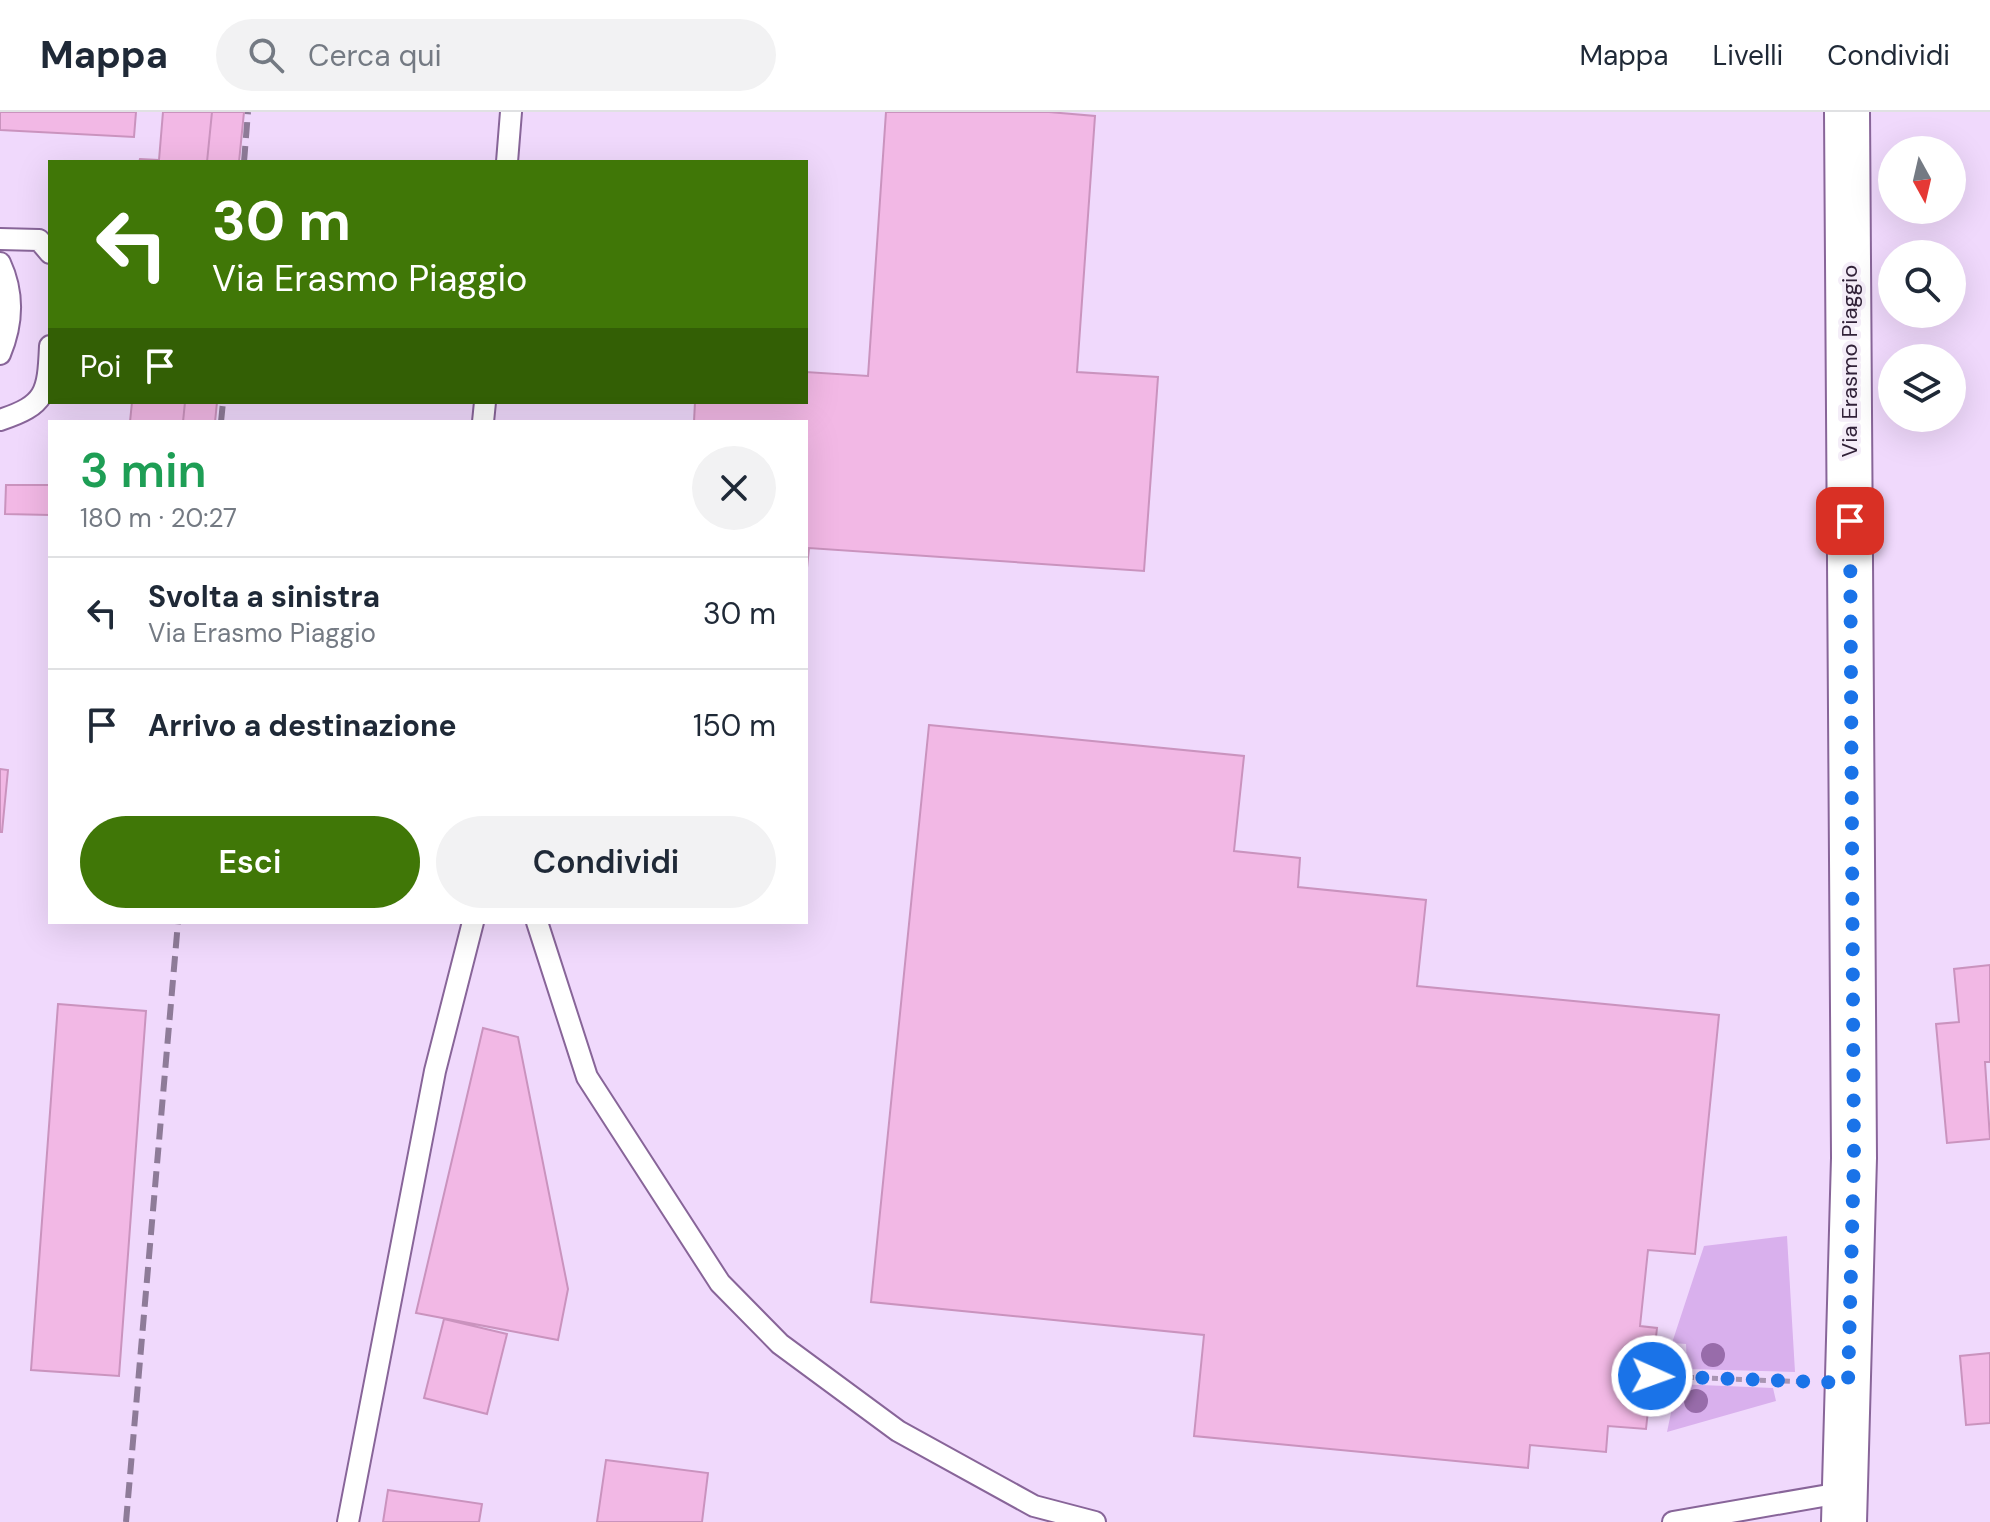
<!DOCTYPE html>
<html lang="it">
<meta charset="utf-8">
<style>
:root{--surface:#fff;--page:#f2f2f3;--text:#1f2937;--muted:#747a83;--line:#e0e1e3;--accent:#407707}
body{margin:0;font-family:"DM Sans",sans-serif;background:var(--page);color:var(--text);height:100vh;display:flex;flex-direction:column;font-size:30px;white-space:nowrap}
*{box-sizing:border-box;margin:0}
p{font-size:26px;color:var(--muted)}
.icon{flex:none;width:44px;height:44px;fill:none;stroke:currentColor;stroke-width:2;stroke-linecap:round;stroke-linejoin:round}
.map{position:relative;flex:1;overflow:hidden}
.panel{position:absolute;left:48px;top:308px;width:760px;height:504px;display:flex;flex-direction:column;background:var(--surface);border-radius:0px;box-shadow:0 8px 32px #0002}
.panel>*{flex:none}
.banner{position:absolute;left:48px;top:48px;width:760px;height:244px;border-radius:0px;box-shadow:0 8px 32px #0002;background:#407707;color:#fff;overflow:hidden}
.needle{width:52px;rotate:172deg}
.controls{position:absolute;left:1878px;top:24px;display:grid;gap:16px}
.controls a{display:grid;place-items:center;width:88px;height:88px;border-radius:50%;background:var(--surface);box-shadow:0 8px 32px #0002;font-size:40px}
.pin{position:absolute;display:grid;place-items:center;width:68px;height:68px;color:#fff;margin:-34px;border-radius:16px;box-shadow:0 4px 12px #0006}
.me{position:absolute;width:88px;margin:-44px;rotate:92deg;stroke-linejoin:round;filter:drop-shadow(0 0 6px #0008)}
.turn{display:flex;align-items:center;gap:28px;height:168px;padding:0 32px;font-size:36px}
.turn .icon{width:104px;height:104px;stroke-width:2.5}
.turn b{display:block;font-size:56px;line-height:68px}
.then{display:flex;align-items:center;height:76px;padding:0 32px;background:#0003;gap:16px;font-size:30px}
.round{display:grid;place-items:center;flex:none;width:84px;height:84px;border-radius:42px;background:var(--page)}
.headline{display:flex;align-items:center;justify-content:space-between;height:136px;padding:0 32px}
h1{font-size:48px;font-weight:600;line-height:60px;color:#1e9e55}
.cta{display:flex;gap:16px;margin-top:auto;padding:16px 32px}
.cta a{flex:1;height:92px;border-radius:48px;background:var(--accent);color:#fff;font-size:32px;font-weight:600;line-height:92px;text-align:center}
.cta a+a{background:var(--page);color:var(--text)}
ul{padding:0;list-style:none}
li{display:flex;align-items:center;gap:24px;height:112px;padding:0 32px;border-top:2px solid var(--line)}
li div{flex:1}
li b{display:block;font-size:30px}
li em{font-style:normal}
header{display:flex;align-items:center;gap:48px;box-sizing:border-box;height:112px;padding:0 40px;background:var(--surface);border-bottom:2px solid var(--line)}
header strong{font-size:38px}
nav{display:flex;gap:44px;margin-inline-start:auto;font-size:28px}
.search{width:560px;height:72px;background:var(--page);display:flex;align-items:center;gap:20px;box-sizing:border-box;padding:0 28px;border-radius:44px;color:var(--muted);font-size:30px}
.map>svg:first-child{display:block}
</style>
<header>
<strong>Mappa</strong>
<div class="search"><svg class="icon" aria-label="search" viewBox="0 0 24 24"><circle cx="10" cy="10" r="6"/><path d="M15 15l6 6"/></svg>Cerca qui</div>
<nav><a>Mappa</a><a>Livelli</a><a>Condividi</a></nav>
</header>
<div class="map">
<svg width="1990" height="1410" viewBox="0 0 1990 1410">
<rect width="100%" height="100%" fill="#f0d9fc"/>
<path fill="#d9b0ed" d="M1787,1124L1795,1260L1687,1257L1686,1232L1672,1231L1704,1134Z
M1677,1272L1773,1276L1776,1289L1667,1320Z"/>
<path fill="#f2b8e5" stroke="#ca93be" stroke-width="2" d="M0,0H136L134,25L0,18Z
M163,0H212L207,50H139L140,47L159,48Z
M212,0H244L239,50H207Z
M886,0H1049L1095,4L1077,260L1158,265L1144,459L809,436L806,466V310H694L695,290H806V260L868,264Z
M132,290H185L183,310H130Z
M185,290H217L215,310H183Z
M6,373H50V403L5,402Z
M929,613L1244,644L1234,739L1300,746L1298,775L1426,788L1417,874L1719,903L1695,1142L1648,1138L1640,1214L1657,1216L1646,1317L1608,1314L1606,1340L1530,1333L1528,1356L1194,1324L1204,1223L871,1190Z
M0,657L8,658L2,720H0Z
M1990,853V950H1985L1990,1027L1947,1031L1936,912L1959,910L1954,857Z
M58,892L146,899L119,1264L31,1258Z
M483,916L518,925L568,1177L558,1228L416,1201Z
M444,1207L507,1222L487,1302L424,1286Z
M1990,1241V1311L1966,1313L1960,1244Z
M606,1348L708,1361L702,1410H597Z
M388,1378L482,1392L479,1410H383Z"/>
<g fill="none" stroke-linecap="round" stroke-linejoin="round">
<defs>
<path id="lane" d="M507,50L511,0
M0,127L39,128L50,141
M0,151C14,181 13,211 0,242
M0,308C46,293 48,281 50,234
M483,310L485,290
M537,810L587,965L720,1171L780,1232L898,1319L1034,1394L1095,1410
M348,1410L435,959L473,810
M1673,1410L1846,1380"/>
<path id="secondary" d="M1844,1410L1854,1046L1847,0"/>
</defs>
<use href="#lane" stroke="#886599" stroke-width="24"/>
<use href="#secondary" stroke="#886599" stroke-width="48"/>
<path stroke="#a894b2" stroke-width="5" stroke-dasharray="6 6" stroke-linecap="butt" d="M1652,1264L1808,1270"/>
<use href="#lane" stroke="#fff" stroke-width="20"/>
<use href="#secondary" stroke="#fff" stroke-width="44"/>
<path stroke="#8e7b98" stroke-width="6" stroke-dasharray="16 8" stroke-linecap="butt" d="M244,50L248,0
M221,310L223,290
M126,1410L178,810"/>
</g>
<g fill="#986caa">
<circle cx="1713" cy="1243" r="12"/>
<circle cx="1696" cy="1289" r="12"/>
</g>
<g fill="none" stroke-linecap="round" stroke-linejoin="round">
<path stroke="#1a73e8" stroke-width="14" stroke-dasharray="0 25.2" d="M1652,1264L1848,1271L1854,1046L1850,409"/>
</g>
<g text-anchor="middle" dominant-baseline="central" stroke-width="8" stroke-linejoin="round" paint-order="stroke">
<g font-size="22" fill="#312238" stroke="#f4edf8">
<text transform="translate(1849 249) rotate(-90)">Via Erasmo Piaggio</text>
</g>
</g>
</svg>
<div class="controls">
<a><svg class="needle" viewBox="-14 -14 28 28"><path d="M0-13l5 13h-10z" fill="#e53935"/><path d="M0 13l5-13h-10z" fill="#747a83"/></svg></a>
<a><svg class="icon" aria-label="search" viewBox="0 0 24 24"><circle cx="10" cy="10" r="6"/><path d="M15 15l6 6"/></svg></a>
<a><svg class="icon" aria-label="layers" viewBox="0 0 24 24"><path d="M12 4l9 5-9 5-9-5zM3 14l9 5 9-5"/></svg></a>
</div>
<div class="pin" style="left:1850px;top:409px;background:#d93025"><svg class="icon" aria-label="arrive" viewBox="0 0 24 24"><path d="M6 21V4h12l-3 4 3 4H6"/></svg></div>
<svg class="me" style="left:1652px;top:1264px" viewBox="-20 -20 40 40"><circle r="17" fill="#1a73e8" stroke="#fff" stroke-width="3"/><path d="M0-11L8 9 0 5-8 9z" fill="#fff"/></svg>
<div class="banner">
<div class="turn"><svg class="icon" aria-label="left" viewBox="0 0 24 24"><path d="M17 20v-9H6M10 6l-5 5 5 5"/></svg><div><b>30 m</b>Via Erasmo Piaggio</div></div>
<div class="then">Poi<svg class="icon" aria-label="arrive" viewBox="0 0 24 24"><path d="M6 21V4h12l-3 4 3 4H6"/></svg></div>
</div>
<section class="panel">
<div class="headline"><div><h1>3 min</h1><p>180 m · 20:27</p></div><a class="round"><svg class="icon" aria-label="close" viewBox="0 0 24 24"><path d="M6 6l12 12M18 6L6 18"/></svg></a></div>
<ul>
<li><svg class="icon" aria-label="left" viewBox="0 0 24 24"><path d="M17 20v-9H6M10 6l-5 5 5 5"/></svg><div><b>Svolta a sinistra</b><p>Via Erasmo Piaggio</p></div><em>30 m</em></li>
<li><svg class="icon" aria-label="arrive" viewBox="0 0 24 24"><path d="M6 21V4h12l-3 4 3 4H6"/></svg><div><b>Arrivo a destinazione</b></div><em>150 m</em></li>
</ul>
<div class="cta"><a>Esci</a><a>Condividi</a></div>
</section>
</div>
